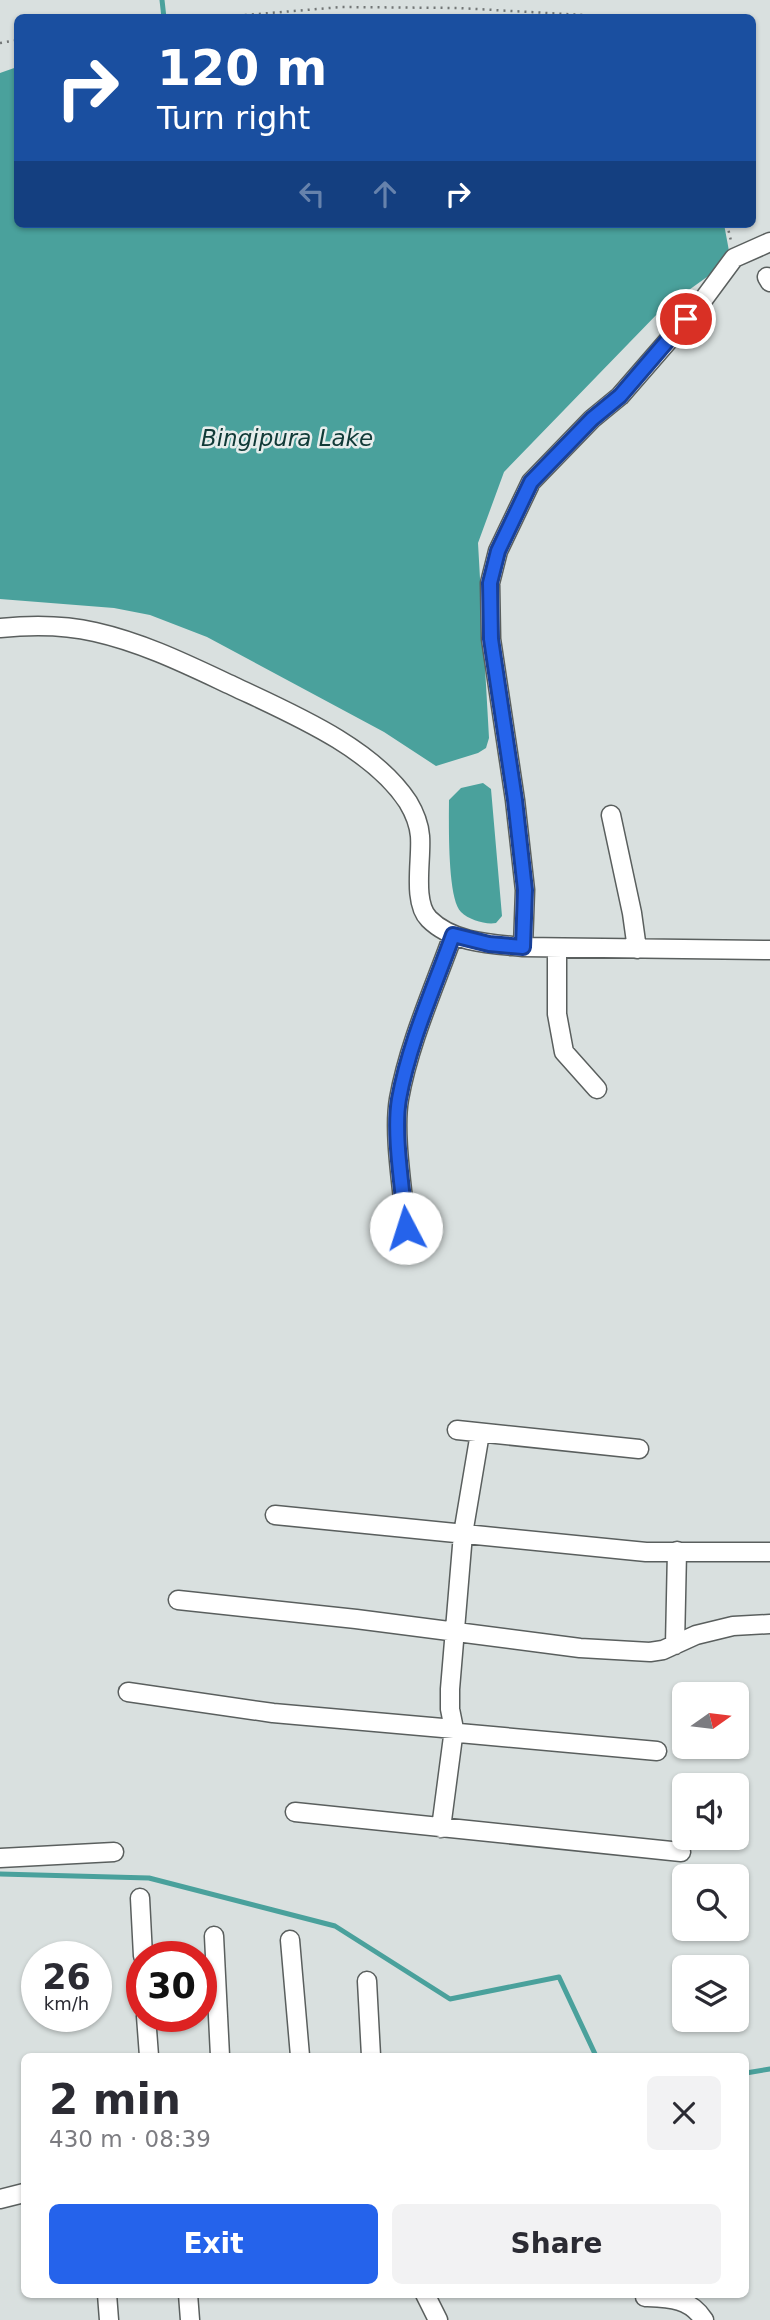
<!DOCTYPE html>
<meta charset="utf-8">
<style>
:root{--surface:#fff;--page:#f2f2f3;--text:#2b2b33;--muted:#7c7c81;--accent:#2563eb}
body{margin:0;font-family:"DejaVu Sans",sans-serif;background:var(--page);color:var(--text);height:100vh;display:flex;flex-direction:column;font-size:26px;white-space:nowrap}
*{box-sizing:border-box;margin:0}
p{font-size:23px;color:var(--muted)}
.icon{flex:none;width:38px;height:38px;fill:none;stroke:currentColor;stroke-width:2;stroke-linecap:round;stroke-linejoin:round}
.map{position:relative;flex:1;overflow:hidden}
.sheet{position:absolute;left:21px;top:2053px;width:728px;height:245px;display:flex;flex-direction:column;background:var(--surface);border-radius:10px;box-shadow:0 2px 5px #0004}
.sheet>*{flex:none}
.top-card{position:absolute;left:14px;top:14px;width:742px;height:214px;border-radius:10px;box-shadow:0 2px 5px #0004;background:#1a4fa0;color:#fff;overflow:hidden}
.needle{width:46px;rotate:76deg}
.controls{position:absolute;left:672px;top:1682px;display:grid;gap:14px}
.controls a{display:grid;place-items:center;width:77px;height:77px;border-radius:10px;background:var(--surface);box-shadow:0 2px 5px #0004;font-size:35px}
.speed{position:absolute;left:21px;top:1941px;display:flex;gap:14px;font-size:35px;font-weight:700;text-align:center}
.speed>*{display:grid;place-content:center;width:91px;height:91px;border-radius:50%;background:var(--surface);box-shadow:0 2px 5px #0004;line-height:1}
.speed small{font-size:18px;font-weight:400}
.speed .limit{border:10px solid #d22;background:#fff;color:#111}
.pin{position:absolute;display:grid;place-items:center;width:60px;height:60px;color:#fff;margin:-30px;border:4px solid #fff;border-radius:50%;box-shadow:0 2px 7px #0007}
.me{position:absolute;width:77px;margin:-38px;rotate:355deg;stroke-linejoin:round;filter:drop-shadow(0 0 5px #0008)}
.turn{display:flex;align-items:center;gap:24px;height:147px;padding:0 28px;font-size:32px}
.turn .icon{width:91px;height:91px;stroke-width:2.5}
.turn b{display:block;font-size:49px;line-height:60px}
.lanes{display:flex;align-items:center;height:66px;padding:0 28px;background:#0003;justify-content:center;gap:35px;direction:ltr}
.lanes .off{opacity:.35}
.round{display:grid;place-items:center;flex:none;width:74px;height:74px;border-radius:10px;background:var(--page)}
.head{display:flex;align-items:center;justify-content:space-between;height:119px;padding:0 28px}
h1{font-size:42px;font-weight:700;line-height:52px}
.action{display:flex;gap:14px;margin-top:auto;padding:14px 28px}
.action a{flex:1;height:80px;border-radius:10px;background:var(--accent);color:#fff;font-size:28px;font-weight:700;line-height:80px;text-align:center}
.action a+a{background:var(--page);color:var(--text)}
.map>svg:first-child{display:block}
</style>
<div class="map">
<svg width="770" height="2320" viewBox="0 0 770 2320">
<rect width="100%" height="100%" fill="#d9e0df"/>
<path fill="#4aa19c" d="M17,67L18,224H724L729,251L725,264L661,310L504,472L478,543L489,738L486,748L478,753L436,766L384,732L207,637L150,615L114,608L0,599V73Z
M483,783L491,789L502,916L496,923C486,925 469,920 461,912C447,899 449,821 449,800L461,788Z"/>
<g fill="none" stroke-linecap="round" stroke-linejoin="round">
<path stroke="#4aa19c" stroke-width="5" d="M162,0L164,18
M0,1874L149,1878L335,1926L450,1999L559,1977L596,2056
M746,2073L770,2069"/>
<defs>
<path id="minor" d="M767,277L770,282
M0,628C30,625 65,625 95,632C144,643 188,665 233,686C290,713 372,747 408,802C414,812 419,824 420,836C422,859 412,902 429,919C453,943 492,944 523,947L770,950
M611,815L632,913L637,949
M523,947L525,890L515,800L491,639L490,583L498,551L531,482L592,419L620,396L700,304L734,258L770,242
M557,948V1014L564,1052L597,1089
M406,1228C403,1191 393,1134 399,1099C409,1043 434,988 453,935
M457,1430L639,1449
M275,1515L646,1552H770
M178,1600L356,1619L580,1648L650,1652L663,1650L696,1635L733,1626L770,1624
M675,1645L677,1551
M128,1692L273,1713L454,1729L459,1733L657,1751
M295,1812L681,1852
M441,1828L454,1729L450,1709V1689L463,1534L480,1433
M0,1858L114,1852
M140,1898L143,1956
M214,1936L220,2056
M290,1940L300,2056
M367,1981L371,2056
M146,2016L149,2056
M0,2199L24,2193
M107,2294L109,2320
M188,2294L190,2320
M425,2294L438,2320
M645,2297C669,2298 690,2298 704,2320"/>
</defs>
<use href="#minor" stroke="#5a5f5e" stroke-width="21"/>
<path stroke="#727676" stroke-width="2.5" stroke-dasharray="2 5" stroke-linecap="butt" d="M210,18L342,7L458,8L637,18
M0,43L18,40
M727,224L731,241"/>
<use href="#minor" stroke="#fff" stroke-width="18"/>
</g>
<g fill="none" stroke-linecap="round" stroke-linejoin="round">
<defs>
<path id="route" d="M406,1228C403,1191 393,1134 399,1099C409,1043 434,988 453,935L489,944L523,947L525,890L515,800L491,639L490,583L498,551L531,482L592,419L620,396L686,319"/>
</defs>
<use href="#route" stroke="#184099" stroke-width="18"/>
<use href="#route" stroke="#2563eb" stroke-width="12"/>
</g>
<g text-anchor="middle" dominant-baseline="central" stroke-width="5" stroke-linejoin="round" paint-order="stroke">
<g font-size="23" font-style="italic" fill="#103a37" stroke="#e6edec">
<text x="287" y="438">Bingipura Lake</text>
</g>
</g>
</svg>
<div class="controls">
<a><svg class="needle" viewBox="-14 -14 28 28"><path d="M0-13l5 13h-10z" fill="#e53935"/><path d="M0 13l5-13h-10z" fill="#7c7c81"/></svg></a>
<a><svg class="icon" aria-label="sound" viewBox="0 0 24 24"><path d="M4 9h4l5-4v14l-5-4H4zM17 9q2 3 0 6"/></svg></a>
<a><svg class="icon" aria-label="search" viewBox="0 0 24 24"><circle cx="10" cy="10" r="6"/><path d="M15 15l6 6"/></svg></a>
<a><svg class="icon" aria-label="layers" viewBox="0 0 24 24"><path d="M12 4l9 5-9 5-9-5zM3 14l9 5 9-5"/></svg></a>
</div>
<div class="speed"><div>26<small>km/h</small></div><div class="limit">30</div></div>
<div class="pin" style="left:686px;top:319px;background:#d93025"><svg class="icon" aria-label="arrive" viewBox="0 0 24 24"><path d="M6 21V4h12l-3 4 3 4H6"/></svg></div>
<svg class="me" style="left:406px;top:1228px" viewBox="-20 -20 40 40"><circle r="19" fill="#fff"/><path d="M0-13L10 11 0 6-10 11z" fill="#2563eb"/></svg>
<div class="top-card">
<div class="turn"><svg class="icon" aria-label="right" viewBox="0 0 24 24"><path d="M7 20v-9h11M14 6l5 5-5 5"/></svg><div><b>120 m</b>Turn right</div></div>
<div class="lanes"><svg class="icon off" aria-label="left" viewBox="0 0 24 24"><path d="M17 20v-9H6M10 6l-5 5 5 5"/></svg><svg class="icon off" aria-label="ahead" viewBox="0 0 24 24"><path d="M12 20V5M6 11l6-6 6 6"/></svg><svg class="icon" aria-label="right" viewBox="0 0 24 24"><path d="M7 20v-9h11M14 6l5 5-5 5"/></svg></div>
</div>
<section class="sheet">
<div class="head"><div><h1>2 min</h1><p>430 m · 08:39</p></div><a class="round"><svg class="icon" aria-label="close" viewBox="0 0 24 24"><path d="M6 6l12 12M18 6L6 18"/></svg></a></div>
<div class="action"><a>Exit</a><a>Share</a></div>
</section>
</div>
